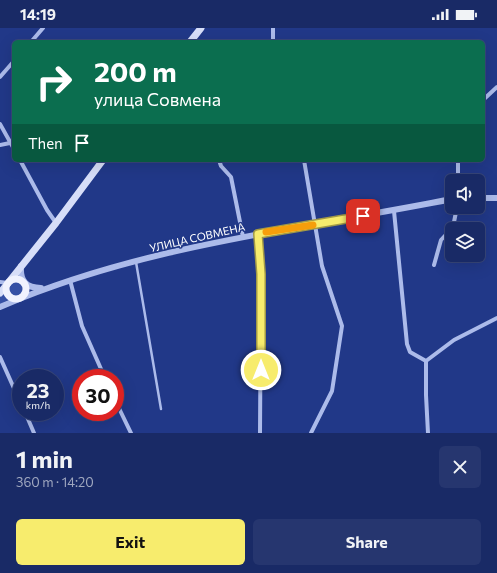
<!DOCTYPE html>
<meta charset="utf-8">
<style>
:root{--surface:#192a66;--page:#26366f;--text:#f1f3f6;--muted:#9fa7bf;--line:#37467a;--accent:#f7ec6d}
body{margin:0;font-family:Commissioner,sans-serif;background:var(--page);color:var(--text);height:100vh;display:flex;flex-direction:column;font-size:15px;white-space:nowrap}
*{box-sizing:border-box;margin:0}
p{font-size:13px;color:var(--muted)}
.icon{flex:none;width:22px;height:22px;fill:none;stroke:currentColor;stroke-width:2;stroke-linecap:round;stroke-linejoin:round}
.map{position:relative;height:405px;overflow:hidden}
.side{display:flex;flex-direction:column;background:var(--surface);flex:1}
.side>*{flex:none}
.hud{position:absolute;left:12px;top:12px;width:473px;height:122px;border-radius:6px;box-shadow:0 4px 16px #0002,0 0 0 1px var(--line);background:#0b6e4f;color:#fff;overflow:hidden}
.controls{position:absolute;left:445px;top:146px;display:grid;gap:8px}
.controls a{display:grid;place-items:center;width:40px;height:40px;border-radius:6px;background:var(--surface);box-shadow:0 4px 16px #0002,0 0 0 1px var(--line);font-size:20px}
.speed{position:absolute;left:12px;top:341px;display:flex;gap:8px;font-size:20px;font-weight:700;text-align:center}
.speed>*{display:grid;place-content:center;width:52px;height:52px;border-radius:50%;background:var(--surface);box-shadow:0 4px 16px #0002,0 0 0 1px var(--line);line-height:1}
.speed small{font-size:10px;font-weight:400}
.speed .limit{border:6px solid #d22;background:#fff;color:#111}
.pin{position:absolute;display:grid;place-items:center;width:34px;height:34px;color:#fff;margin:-17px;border-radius:8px;box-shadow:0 2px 6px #0006}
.me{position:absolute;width:44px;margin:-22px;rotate:0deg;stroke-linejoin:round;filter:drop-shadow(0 0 3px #0008)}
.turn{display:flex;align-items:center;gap:14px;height:84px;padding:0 16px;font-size:18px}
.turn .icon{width:52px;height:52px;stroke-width:2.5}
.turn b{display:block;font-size:28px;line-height:34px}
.then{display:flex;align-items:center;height:38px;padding:0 16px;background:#0003;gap:8px;font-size:15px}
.round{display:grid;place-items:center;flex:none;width:42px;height:42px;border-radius:6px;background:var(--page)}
.head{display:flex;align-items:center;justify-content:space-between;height:68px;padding:0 16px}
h1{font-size:24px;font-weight:700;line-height:30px}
.button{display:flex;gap:8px;margin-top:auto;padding:8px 16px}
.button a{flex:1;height:46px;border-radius:6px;background:var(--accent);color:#111;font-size:16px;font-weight:700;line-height:46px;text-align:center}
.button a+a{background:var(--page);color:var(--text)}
.status{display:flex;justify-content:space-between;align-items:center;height:28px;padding:0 20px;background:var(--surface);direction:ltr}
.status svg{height:11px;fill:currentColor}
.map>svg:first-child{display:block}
</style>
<div class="status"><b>14:19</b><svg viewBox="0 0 49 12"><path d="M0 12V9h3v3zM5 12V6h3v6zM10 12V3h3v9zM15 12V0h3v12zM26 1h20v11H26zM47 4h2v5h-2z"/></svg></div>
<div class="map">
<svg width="497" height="405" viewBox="0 0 497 405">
<rect width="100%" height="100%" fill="#213888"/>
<path fill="#3550a5" d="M8 261a8 8 0 1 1 16 0a8 8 0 1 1-16 0Z
M5,262L10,271L0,276V269Z"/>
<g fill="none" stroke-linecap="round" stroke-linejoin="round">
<path stroke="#acbbea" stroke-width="2.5" d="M136,234L161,381"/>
<path stroke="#acbbea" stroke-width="4" d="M31,14L43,0
M273,14V0
M0,49L14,33
M483,72L497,59
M0,96L14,121
M0,117L10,115
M20,132L47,182L56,195
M219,132L221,138L231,149L243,209
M304,132L322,238L342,298L332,363L311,405
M458,132V153
M394,183L407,316L410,324L426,333V367L428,405
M258,206L261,246L260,405
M434,237L441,212L453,199L457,179
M70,252L82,298L105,350
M0,254L8,255
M0,329L21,376
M426,333L454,312L497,290
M115,372L131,405
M25,384L34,405"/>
<path stroke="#acbbea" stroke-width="6" d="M478,170H497
M21,238C20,253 26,260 41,260
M0,279C143,217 301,201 452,171"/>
<path stroke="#d7def8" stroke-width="7" d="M190,14L201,0
M0,265L56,195L103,132"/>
<path stroke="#f0f2fe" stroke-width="7" d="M6 261a10 10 0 1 1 20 0a10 10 0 1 1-20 0Z"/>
</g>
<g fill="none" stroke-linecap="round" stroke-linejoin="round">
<defs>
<path id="route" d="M261,342V246L258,206L363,188"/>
</defs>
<use href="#route" stroke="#a19947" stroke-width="10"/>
<use href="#route" stroke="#f7ec6d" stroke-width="7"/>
<path stroke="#f59e0b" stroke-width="7" d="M266,204L313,197"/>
</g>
<g text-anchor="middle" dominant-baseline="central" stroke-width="3" stroke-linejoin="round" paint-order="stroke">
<g font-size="11" fill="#fff" stroke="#213888">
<text transform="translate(197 209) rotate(-13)">УЛИЦА СОВМЕНА</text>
</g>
</g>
</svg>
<div class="controls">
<a><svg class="icon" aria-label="sound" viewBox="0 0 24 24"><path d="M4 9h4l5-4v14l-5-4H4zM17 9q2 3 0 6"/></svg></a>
<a><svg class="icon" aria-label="layers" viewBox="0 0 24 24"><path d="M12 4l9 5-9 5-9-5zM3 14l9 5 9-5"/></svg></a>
</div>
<div class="speed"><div>23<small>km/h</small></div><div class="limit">30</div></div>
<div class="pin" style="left:363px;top:188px;background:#d93025"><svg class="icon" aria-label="arrive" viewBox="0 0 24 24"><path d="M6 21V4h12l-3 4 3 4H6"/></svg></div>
<svg class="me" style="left:261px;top:342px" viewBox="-20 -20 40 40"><circle r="17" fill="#f7ec6d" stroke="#fff" stroke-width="3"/><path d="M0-11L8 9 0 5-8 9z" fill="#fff"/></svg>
<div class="hud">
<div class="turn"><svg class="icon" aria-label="right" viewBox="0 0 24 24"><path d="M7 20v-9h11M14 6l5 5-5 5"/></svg><div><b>200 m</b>улица Совмена</div></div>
<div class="then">Then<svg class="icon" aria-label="arrive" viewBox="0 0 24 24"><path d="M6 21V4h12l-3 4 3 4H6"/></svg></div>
</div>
</div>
<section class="side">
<div class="head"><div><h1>1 min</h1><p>360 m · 14:20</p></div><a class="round"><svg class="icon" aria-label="close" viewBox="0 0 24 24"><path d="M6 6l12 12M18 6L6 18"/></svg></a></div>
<div class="button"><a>Exit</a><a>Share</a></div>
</section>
